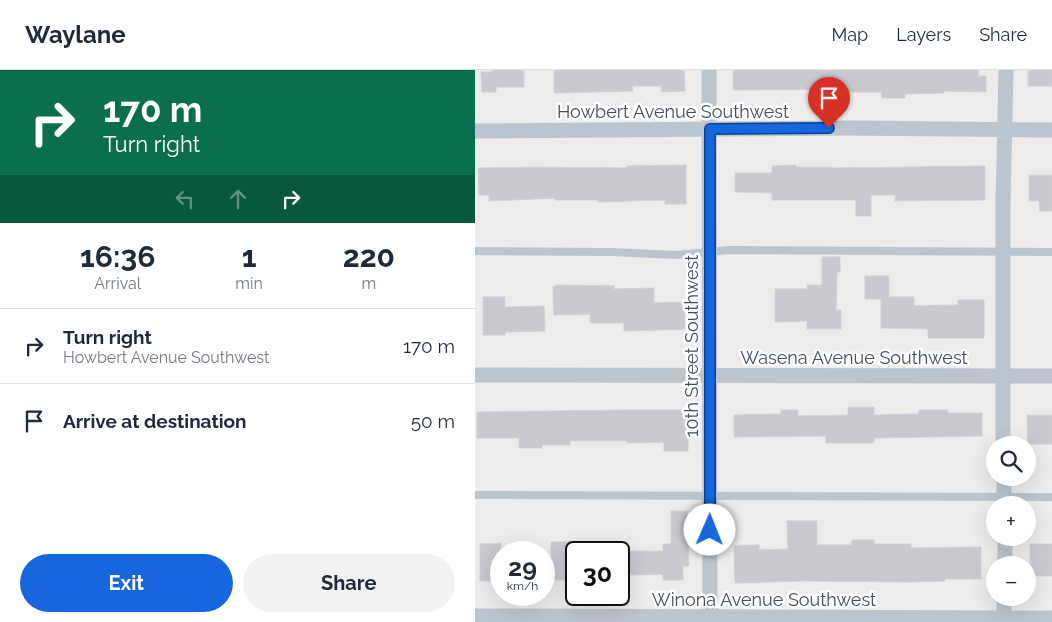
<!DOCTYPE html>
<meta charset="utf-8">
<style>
:root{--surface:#fff;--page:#f2f2f3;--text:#1f2937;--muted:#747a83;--line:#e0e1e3;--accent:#1666dd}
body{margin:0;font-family:Raleway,sans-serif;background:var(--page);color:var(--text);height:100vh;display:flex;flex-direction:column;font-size:19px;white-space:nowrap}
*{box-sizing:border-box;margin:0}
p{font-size:16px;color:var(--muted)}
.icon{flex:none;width:28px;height:28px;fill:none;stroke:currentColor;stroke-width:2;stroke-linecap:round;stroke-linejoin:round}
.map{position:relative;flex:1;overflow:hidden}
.sheet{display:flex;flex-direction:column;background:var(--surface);width:475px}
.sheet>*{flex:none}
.hud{background:#0b6e4f;color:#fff;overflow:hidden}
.buttons{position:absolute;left:511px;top:366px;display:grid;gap:10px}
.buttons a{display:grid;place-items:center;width:50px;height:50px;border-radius:50%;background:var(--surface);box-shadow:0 5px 20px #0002;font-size:25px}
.speed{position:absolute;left:15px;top:471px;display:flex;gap:10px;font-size:25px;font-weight:700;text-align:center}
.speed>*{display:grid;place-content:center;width:65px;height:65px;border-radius:50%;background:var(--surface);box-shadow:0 5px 20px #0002;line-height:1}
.speed small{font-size:12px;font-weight:400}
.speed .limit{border:2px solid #111;border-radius:8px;background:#fff;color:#111}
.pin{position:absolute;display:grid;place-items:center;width:42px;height:42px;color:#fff;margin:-51px -21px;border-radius:50% 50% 50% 0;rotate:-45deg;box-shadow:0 0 5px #0007}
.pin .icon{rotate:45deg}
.me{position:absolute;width:55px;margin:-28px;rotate:1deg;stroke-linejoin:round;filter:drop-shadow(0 0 4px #0008)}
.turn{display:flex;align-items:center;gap:18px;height:105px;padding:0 20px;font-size:22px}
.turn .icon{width:65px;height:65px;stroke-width:2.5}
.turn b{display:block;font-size:35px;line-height:42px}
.lanes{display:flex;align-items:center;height:48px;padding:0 20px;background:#0003;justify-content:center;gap:25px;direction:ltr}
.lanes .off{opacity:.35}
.eta{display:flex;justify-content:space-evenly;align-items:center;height:85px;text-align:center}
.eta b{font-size:30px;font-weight:700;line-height:35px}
.button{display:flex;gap:10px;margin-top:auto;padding:10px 20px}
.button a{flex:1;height:58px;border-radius:30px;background:var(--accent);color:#fff;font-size:20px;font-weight:700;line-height:58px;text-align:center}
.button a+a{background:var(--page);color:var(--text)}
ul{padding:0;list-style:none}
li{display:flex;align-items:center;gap:15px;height:75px;padding:0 20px;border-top:1px solid var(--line)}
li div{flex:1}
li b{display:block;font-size:19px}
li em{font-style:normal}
header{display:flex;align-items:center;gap:30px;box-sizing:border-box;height:70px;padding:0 25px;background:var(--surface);border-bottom:1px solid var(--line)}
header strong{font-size:24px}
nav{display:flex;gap:28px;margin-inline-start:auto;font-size:18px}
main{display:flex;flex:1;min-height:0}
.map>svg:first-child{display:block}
</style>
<header>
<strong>Waylane</strong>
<nav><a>Map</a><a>Layers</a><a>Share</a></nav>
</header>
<main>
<section class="sheet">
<div class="hud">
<div class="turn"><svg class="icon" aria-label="right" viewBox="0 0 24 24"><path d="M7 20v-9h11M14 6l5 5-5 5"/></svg><div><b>170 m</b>Turn right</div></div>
<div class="lanes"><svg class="icon off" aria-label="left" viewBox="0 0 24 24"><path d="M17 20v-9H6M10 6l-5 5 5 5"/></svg><svg class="icon off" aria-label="ahead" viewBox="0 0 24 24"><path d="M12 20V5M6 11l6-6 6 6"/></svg><svg class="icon" aria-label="right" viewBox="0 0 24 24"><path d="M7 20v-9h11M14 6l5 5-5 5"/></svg></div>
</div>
<div class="eta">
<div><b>16:36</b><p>Arrival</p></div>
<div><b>1</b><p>min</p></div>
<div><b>220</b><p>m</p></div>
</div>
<ul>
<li><svg class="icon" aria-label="right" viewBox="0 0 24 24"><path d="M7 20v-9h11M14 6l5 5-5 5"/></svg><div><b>Turn right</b><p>Howbert Avenue Southwest</p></div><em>170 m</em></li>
<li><svg class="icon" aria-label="arrive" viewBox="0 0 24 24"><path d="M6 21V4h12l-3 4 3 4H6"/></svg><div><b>Arrive at destination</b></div><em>50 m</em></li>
</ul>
<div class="button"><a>Exit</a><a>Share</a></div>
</section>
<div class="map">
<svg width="577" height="552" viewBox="0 0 577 552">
<rect width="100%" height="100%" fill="#eeebeb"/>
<path fill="#c8cad0" stroke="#cfd1d7" d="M17,0H49V17H21V22H7L6,2H17Z
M79,0H209L210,21L187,22L186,16H157L158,21L79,23Z
M258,0H504L503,6H511V22L469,21V23L430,24V28H407L406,22H369V19L258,20Z
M553,0H577V16H553Z
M211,95V134H190V130L122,132V130H80V128L14,131V125H4L3,98L62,97L152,98V96Z
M321,95V97H358V98L510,96V130L420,131V125H396V146H381V130H297V123L260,122V103H297V96Z
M554,105H577V141H565L564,131H554Z
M347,187H365V202H362L361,240H366V259H332V251L300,252V219H332V215H347Z
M390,206H414V227H439V236L483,235V230H509V268H453V259L406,258V229H390Z
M82,215L139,216V219L179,218V233L210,232V259L149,261V253H115V244L79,245L78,217Z
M8,227H30V237L69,236L70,261L30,262V265H8Z
M373,337H399V345L444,344V340H473V343H507V366L399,368V373H351V366L259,367V345L306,344V340H323V346L373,345Z
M152,340H213V381H189V372L152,373V371H95V375H67V378H44V368H2V342Z
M552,345H577V374H553Z
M196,441H212L214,496H208V510H188V504L151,505V481H188V474H196Z
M312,451H342V475H376L377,470H399V474H436V478L506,477V509H470V511L436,512L330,511L260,513L259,476L284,475V480L313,479Z
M76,472H101V510H76Z
M26,473V511H5V474Z
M555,474H577V506H555Z"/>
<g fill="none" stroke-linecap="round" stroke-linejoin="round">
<path stroke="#bbc5ce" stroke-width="8" d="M0,181L135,182L202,185L255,180L577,182
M0,425L577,427"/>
<path stroke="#bbc5ce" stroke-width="15" d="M234,0L235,552
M0,61L374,58L577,60
M0,305L577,306
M528,375V134L531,0
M529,408V435
M530,468V495
M0,546L577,548
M529,552V528"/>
</g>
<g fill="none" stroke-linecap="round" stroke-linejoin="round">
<defs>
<path id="route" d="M235,460V59L354,58"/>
</defs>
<use href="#route" stroke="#0e4290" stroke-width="12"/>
<use href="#route" stroke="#1666dd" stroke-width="9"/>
</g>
<g text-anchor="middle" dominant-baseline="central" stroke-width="5" stroke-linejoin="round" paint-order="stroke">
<g font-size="18" fill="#434e59" stroke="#fff">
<text x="198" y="41">Howbert Avenue Southwest</text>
<text transform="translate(216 276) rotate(-90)">10th Street Southwest</text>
<text x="379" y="287">Wasena Avenue Southwest</text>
<text x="289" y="529">Winona Avenue Southwest</text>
</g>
</g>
</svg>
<div class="buttons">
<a><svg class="icon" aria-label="search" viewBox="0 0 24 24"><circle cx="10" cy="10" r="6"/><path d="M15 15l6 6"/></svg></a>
<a>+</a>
<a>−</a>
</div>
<div class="speed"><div>29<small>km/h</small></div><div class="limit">30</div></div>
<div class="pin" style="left:354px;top:58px;background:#d93025"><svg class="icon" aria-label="arrive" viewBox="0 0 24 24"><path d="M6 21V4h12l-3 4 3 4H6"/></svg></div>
<svg class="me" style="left:235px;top:460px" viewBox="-20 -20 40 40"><circle r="19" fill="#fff"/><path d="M0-13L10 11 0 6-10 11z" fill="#1666dd"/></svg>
</div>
</main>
